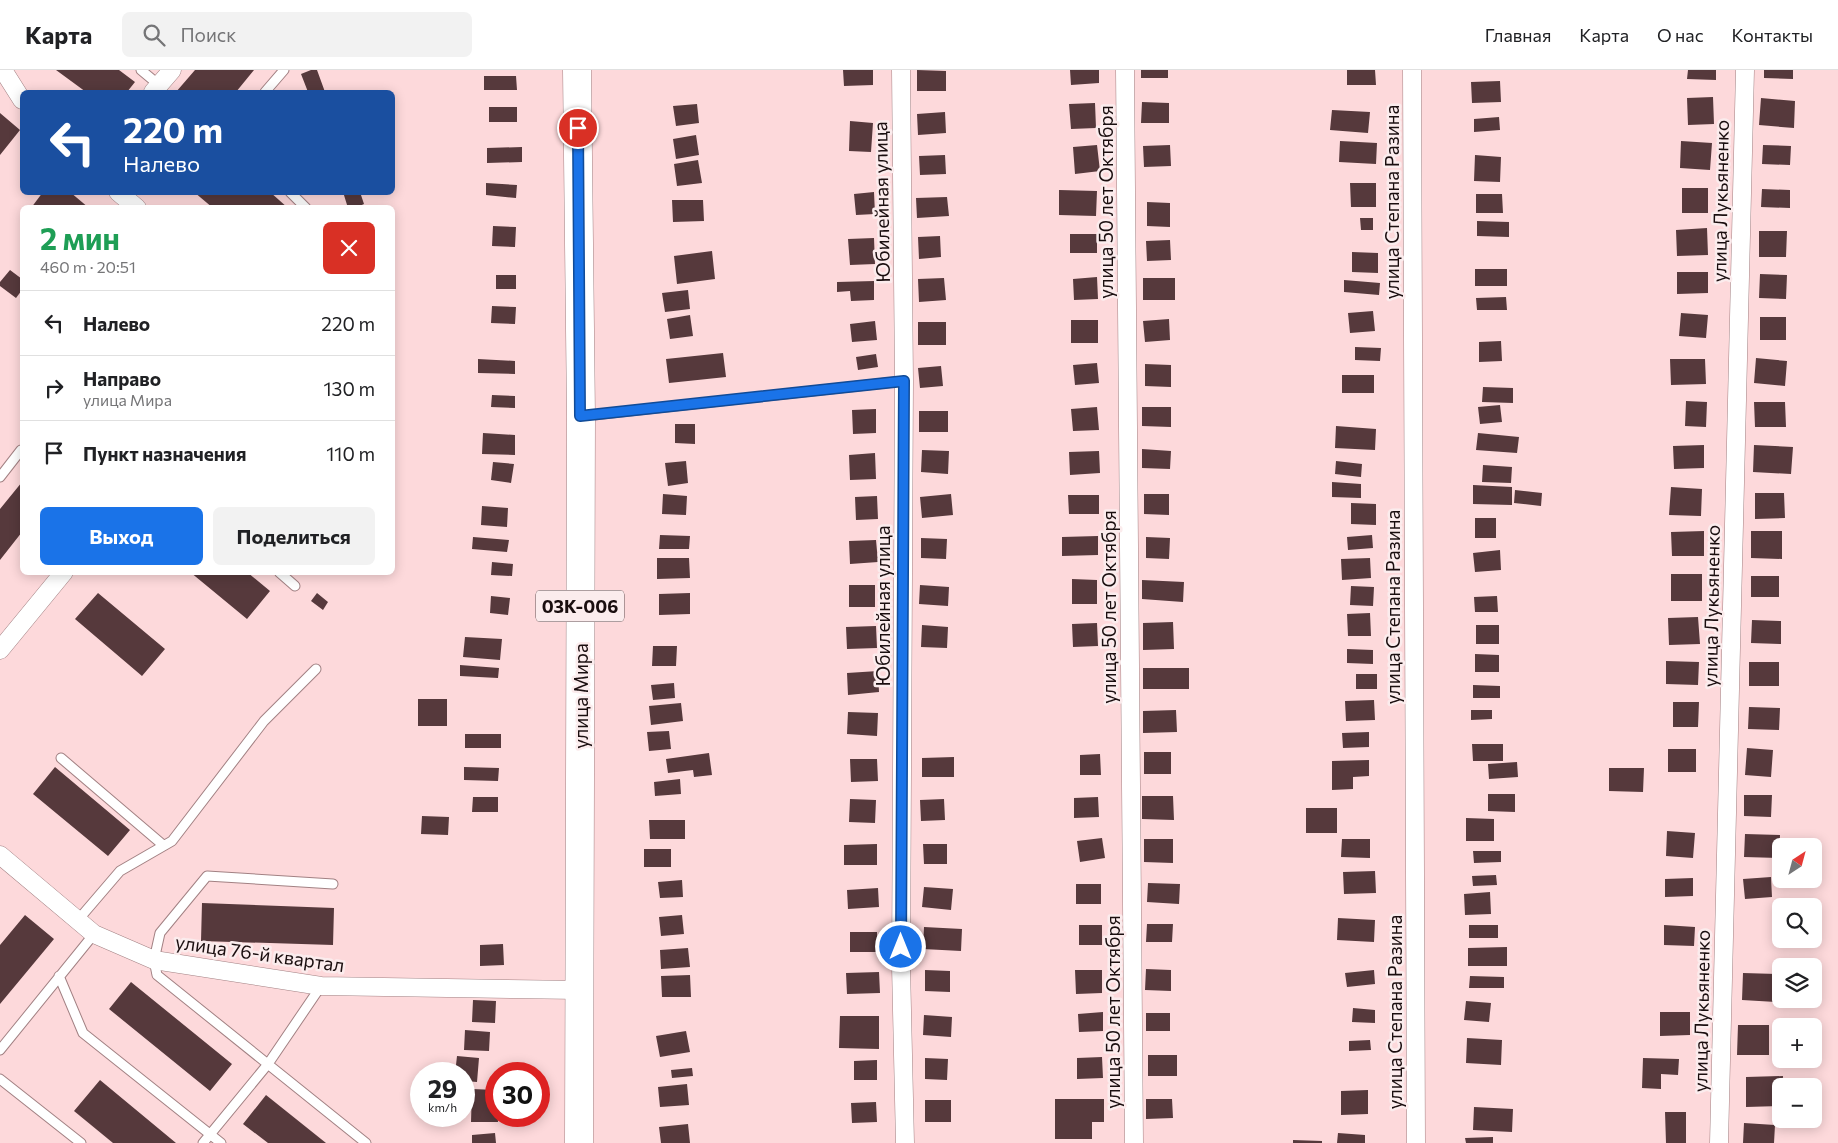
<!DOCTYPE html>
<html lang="ru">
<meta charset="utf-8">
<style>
:root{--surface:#fff;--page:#f2f2f2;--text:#202124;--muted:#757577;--line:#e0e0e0;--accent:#1a73e8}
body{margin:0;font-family:Commissioner,sans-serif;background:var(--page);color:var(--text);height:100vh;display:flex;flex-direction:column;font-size:19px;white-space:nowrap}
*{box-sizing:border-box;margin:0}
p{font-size:16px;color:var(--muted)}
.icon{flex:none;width:28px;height:28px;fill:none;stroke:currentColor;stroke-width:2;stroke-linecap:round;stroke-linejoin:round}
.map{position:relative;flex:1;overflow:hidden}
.details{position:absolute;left:20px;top:135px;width:375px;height:370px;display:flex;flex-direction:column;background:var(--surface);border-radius:8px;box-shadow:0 2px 12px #0003}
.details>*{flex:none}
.hud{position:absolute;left:20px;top:20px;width:375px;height:105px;border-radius:8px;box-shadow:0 2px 12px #0003;background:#1a4fa0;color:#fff;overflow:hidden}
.needle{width:32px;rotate:36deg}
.tools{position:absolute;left:1772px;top:768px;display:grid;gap:10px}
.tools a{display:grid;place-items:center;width:50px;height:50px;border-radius:8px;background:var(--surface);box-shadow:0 2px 12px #0003;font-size:25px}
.speed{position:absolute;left:410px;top:992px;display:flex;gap:10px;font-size:25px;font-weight:700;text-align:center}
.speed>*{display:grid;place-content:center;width:65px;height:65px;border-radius:50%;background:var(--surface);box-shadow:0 2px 12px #0003;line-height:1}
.speed small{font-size:12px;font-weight:400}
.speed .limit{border:8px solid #d22;background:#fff;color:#111}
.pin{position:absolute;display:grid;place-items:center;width:42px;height:42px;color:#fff;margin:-21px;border:2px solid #fff;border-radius:50%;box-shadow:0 1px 5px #0007}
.me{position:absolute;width:55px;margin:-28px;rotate:0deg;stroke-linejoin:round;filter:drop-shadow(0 0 4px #0008)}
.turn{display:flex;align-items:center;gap:18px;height:105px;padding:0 20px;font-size:22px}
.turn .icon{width:65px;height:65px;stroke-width:2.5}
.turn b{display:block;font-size:35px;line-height:42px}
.round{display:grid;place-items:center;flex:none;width:52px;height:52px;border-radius:8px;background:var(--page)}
.summary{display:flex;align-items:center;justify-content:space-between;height:85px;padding:0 20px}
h1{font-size:30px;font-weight:700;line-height:38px;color:#1e9e55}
.cta{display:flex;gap:10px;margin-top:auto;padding:10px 20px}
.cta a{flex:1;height:58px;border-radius:8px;background:var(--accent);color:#fff;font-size:20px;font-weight:700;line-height:58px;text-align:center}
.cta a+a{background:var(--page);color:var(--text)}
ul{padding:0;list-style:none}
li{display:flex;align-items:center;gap:15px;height:65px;padding:0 20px;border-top:1px solid var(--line)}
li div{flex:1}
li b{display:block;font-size:19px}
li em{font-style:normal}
header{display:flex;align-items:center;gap:30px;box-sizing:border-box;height:70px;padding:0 25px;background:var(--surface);border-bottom:1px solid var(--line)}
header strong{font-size:24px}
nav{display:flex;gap:28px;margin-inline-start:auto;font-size:18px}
.search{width:350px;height:45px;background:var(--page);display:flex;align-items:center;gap:12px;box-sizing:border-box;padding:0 18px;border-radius:8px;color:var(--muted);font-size:19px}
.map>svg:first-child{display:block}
</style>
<header>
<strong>Карта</strong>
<div class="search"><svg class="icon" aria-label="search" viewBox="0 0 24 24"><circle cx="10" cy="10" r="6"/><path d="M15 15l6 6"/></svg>Поиск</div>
<nav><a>Главная</a><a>Карта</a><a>О нас</a><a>Контакты</a></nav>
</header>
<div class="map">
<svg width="1838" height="1073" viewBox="0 0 1838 1073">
<rect width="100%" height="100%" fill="#fdd9db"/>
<path fill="#56393c" d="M56,0H119L135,12L127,22H86Z
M195,0H254L236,22H176Z
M311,0H317L325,22H308L301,4Z
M843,0H873V15L844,16Z
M917,0L946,1V21H917Z
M1070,0H1099V13L1071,15Z
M1141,0H1168V8H1141Z
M1347,0H1375L1376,15H1347Z
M1688,0H1716V10L1687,9Z
M1764,0H1793V9L1764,8Z
M484,6H516L517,20H484Z
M1500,11L1501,32L1472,33L1471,12Z
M1713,27L1714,54L1688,55L1687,28Z
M1761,28L1795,31L1794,58L1759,55Z
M1142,32L1169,33V53H1141Z
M1095,33L1096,58L1071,59L1069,34Z
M697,34L699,53L676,56L673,36Z
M489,37H517V52H489Z
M1332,40L1370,42L1368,63L1330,60Z
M945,42L946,63L918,65L917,44Z
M0,43L20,60L0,85Z
M1499,47L1500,60L1474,62V49Z
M850,51L873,53L871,82L849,81Z
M696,65L699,85L676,89L673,69Z
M1340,71L1377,73L1376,94L1339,92Z
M1681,71L1712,73L1710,100L1680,98Z
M1097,75L1100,101L1075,104L1073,77Z
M1170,75L1171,96L1144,97L1143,76Z
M1763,75L1791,76L1790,95L1762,94Z
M522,77V92L487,93V78Z
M945,85L946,104L920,105L919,86Z
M1475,85L1501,87L1500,112L1474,111Z
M698,90L702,113L677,116L674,94Z
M486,113L517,115L516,128L486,125Z
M1350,113H1376V137H1351Z
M1682,118H1708V143H1682Z
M1762,119L1790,120V138L1761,137Z
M1059,120L1097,121L1096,146L1059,145Z
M43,122H70L89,138H31Z
M194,122H270L288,138H213Z
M343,122H360L364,134L355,138H348Z
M874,122L875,144L856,145L854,124Z
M1476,124H1502L1503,143H1476Z
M947,127L949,146L917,148L916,128Z
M672,130H703L704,151L673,152Z
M1147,132L1170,133V157L1147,156Z
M1360,148H1373V160H1361Z
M1477,151L1509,152V167L1477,166Z
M493,156L516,157L515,177L492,176Z
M1707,158L1708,185L1677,186L1676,160Z
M1759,161H1787L1786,187H1759Z
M1070,164H1097V183H1070Z
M940,166L941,187L919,189L918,167Z
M874,168L875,194L850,195L848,169Z
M1170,170L1171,190L1147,191L1146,171Z
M712,181L715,209L677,214L674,186Z
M1352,182L1378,183V203L1352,202Z
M1475,199H1507V216H1475Z
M10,200L22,209V220L16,228L0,216V212Z
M1677,202H1708V223L1677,224Z
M1760,204L1787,205L1786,229L1759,228Z
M496,205H516V219H496Z
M1097,207L1098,229L1074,230L1073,209Z
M944,208L946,230L919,232L918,209Z
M1143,208H1175V230H1143Z
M1344,210L1380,213L1379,225L1344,222Z
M874,211V230L851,231L850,221L837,222V212Z
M688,220L690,239L665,242L662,223Z
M1506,227L1507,240H1477L1476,228Z
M492,236L516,237L515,254L491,253Z
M1373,241L1375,261L1350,263L1348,243Z
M1681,243L1708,245L1706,268L1679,266Z
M690,245L693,266L670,269L667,249Z
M1760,247H1786V270H1760Z
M1169,249L1170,270L1145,272L1143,251Z
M1071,250H1098V273H1071Z
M875,251L877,270L852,272L850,254Z
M918,252H946V275H918Z
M1501,271L1502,291L1479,292V272Z
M1355,277L1381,278L1380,291L1355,290Z
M723,283L726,307L669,313L666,289Z
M876,284L878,297L858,300L856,287Z
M1756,288L1787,291L1785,316L1754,313Z
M478,289L515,291V304L478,303Z
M1670,289H1705L1706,314L1671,315Z
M1097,293L1099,313L1075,315L1073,295Z
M1145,294L1171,295V317L1145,316Z
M941,296L943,316L920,318L918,298Z
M1342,305H1374V323H1342Z
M1483,317L1513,318V333L1482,332Z
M492,325L515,326V338L491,337Z
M1686,331L1707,332L1706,357L1685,356Z
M1754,332H1785L1786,357H1755Z
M1500,335L1502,352L1480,354L1478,337Z
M1097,337L1099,360L1073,361L1071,339Z
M1142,337H1171V357L1142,356Z
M876,339V363L853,364L852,340Z
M919,341H948V362H919Z
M675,354H695V374L675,373Z
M1336,356L1376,359L1375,380L1335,378Z
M483,363L515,365V385L482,384Z
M1478,363L1519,367L1517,383L1476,380Z
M1704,375V398L1674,399L1673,376Z
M1754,375L1793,377L1791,404L1753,402Z
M1142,379L1171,381L1170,399L1142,398Z
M922,380L949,381L948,404L921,402Z
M1099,381L1100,403L1070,405L1069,382Z
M875,383L876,409L850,410L849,385Z
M686,391L688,413L668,416L665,393Z
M1336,391L1362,394L1361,407L1335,404Z
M493,392L514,394L511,413L491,410Z
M1483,395L1512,397L1511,413L1482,412Z
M22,412V462L0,490V439Z
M1332,412L1361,414V428L1332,427Z
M1473,415L1512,417V435L1473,434Z
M1671,417L1702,419L1701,446L1669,445Z
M1515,420L1542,423L1541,436L1514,433Z
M1755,423H1784L1785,448L1755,449Z
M663,424L687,426L686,445L662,444Z
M951,424L953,445L922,448L920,427Z
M1144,424H1169V445L1144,444Z
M1068,425H1099V444H1069Z
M877,426L878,449L856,450L855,427Z
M1351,433L1376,434V455L1351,454Z
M482,436L508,438L507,457L481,455Z
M1475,448H1496V468H1475Z
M1704,461V486H1672L1671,462Z
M1751,461H1782V489L1751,488Z
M660,465L690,466L689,479H659Z
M1372,465L1373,478L1348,480L1347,467Z
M1098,466V485L1062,486V467Z
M473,467L509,470L507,482L472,479Z
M1146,467L1170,468L1169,489L1146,488Z
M921,468L947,469L946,489L921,488Z
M876,470L878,492L850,494L849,471Z
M1500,480L1501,500L1475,502L1473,483Z
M657,488H689L690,508L657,509Z
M1370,488L1371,508L1342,510L1341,489Z
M492,492L513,494L512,506L491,505Z
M190,502H247L270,521L247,549Z
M1671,504H1702V531H1671Z
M1751,506H1779V527H1751Z
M1072,509L1097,510V534H1072Z
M1142,510L1184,512L1183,532L1142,529Z
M849,515H875V537H849Z
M920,515L949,517L948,536L919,534Z
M1351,516L1374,517L1373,536L1350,535Z
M98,523L165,579L142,606L75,549Z
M317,523L328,532L323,540L311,531Z
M690,523V544L659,545V524Z
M491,526L510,528L508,545L490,543Z
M1497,526L1498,542H1475L1474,527Z
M1370,543L1371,566H1348L1347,544Z
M1698,547L1700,574L1669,575L1668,548Z
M1752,550L1781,551V574L1751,573Z
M1173,552L1174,579L1143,580V553Z
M1097,553L1098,576L1073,577L1072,554Z
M922,555L948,557L947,578L921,577Z
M1476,555H1499V574H1476Z
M876,556L877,578L847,579L846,557Z
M465,567L502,569L500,590L463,587Z
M653,576H677L676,596H652Z
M1347,579L1373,580V594L1347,593Z
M1475,584L1499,585V602H1475Z
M1666,591L1699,592L1698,615L1666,614Z
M1749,592H1779V616H1749Z
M460,595L499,598L498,608L460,606Z
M1143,598H1189V619H1143Z
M878,601L879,622L848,625L847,603Z
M1356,604H1377V619H1356Z
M674,613L675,628L653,630L651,615Z
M1473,615L1500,616V628H1473Z
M418,629H447V656H418Z
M1374,630L1375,650L1346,651L1345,631Z
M1673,632H1699L1698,657H1673Z
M681,633L683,651L651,655L649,636Z
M1749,637L1780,638L1779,660L1748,659Z
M1176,640L1177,662L1143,663V641Z
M1471,640H1492V649L1471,650Z
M848,642L878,643L877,666L847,664Z
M669,661L671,679L649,681L647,662Z
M1369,662V677L1343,678L1342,663Z
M465,664H501V678H465Z
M1472,674H1503V691H1473Z
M1747,678L1773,680L1771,707L1745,705Z
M1668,679H1696V702H1668Z
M1144,682H1171V704H1144Z
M709,683L712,705L694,707L693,700L668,703L666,689Z
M1100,684L1101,705H1080V685Z
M954,687V707H922V688Z
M850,689H877L878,711L851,712Z
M1369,690V706L1353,707V719L1332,720V691Z
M1517,692L1518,707L1489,709L1488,694Z
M55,697L130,760L108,786L33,724Z
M464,697L499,698L498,711L464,710Z
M1609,698H1644L1643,722L1609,721Z
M680,709L681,724L655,726L654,712Z
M1488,724H1515V742L1488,741Z
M1744,725H1772L1771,747L1744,746Z
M1142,726H1173L1174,750L1142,749Z
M473,727H498V742H472Z
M1098,727L1099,747L1074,748V728Z
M850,729L876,730L875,753L849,752Z
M944,729L945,750L921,751L920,730Z
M1306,738H1337V763H1306Z
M422,746L449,747L448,765L421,764Z
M1466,748L1494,749V771H1466Z
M649,750H685V769H650Z
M1667,761L1695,763L1693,788L1666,786Z
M1745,764L1780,765L1779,788L1744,787Z
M1102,768L1105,788L1080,792L1077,771Z
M1144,769H1173V793L1144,792Z
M1342,769H1370V788L1341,787Z
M877,774V795H844V775Z
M923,774H947V794H924Z
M644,779H671V797H644Z
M1473,781H1501V792L1474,793Z
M1375,801L1376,823L1344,824L1343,802Z
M1496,805L1497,815L1473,816L1472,806Z
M1771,807L1772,827L1745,829L1743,809Z
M1693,808V826L1665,827V809Z
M682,810L683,827L660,828L658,812Z
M1148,813L1180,814L1179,834L1147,832Z
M1076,814H1101V834H1076Z
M924,817L953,819L951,840L922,837Z
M878,818L879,837L848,839L847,820Z
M1490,822L1491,844L1465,845L1464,824Z
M202,833L334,838L333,875L201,871Z
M25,845L54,869L0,934V875Z
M682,845L684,864L661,866L659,847Z
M1338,848L1375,850L1374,872L1337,870Z
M1147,854H1173L1172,872H1146Z
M1079,855H1102V875H1079Z
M1469,855H1498V868H1469Z
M1664,855L1695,857L1694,876L1664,875Z
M924,857L962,859L961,881L923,879Z
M850,862H877V882H850Z
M503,874L504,895L480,896V875Z
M1507,877V896H1468V878Z
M688,878L690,897L661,899L660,880Z
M1146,899L1171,900V921L1145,920Z
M925,900L950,901V922L925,921Z
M1075,900H1102V923L1076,924Z
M1374,900L1375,914L1347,917L1345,903Z
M879,902L880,923L847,924L846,903Z
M1743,903L1777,904L1776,932L1742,930Z
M690,905L691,927H662L661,906Z
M1470,906L1504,907V918H1469Z
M131,912L232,994L210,1021L109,939Z
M473,930L496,931L495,953L472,952Z
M1466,931L1491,933L1489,952L1464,950Z
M1353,938L1375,940V953L1352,952Z
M1103,942V961L1079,962L1078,944Z
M1660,942H1690V965L1660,966Z
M1146,943H1170V961H1146Z
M924,945L952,947L951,967L923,965Z
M840,946H879V979L839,978Z
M1738,955H1769V985H1737Z
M465,960L490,962L489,981L464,980Z
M686,961L690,982L660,987L656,966Z
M1467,968L1502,970L1501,995L1466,993Z
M1370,970L1371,980L1349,981V971Z
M1148,985H1177V1006H1148Z
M457,986L479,988L477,1012L464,1011V1004H455Z
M1102,987L1103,1008L1077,1009V988Z
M925,988L948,989L947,1010L925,1009Z
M1643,988L1679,989L1678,1005L1661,1004V1019L1642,1018Z
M877,990V1010H854V991Z
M692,998L693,1006L672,1008L671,1000Z
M1783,1006L1781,1036L1746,1037V1007Z
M100,1010L176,1073H113L74,1041Z
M687,1014L689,1035L660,1037L658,1017Z
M472,1019L496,1020L498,1052H471Z
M1368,1020V1044L1341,1045V1021Z
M266,1025L326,1073H268L243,1054Z
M1055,1029H1104V1052H1092V1069H1055Z
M1146,1029H1172L1173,1048L1146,1049Z
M925,1030H951V1052H925Z
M876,1032L877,1052L852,1053L851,1033Z
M1474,1037L1513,1039L1512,1062L1473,1060Z
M1665,1042H1686V1073H1666Z
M1744,1053L1775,1055L1774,1073H1743Z
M688,1054L690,1073H661L659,1057Z
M495,1063L496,1073H472V1065Z
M1338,1063L1365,1065V1073H1337Z
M1493,1067V1073H1466L1465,1068Z
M1293,1070L1322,1071V1073H1293Z"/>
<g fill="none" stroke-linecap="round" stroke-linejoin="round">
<defs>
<path id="service" d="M141,0L159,15
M265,22L284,0
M290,122L306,138
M584,346L904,311
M0,407L21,380
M279,502L295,516
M61,688L163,775
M333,814L207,806L160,863L154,890L157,905L366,1073
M78,850L120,801L172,771L264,651L316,599
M59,906L83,963L221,1073
M0,980L94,864
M0,1009L81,1073
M203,1073L268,994L321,916"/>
<path id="minor" d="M3,0L22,30
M901,0L904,311L901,896L905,1073
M1125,0L1134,1073
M1412,0L1416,1073
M153,22L172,0
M118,122L137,138
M0,580L64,502
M0,785L94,864L154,890L321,916L579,920
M1719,1073L1745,0"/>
<path id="primary" d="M577,0L581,346L579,1073"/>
</defs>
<use href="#service" stroke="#a28183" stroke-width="11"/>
<use href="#minor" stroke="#a28183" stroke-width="19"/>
<use href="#primary" stroke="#a28183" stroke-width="29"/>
<use href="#service" stroke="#fff" stroke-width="9"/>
<use href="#minor" stroke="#fff" stroke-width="18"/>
<use href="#primary" stroke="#fff" stroke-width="28"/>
</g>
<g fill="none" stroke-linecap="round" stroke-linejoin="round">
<defs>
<path id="route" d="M578,58L580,346L904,311L901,877"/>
</defs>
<use href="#route" stroke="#114b97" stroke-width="12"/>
<use href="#route" stroke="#1a73e8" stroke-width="9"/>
</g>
<g text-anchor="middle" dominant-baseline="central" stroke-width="5" stroke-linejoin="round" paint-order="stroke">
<rect fill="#fbeced" stroke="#5e5152" stroke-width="1" x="536" y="520.5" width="88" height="31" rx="4"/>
<g font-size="18" font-weight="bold" fill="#1a0e0f">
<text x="580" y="536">03К-006</text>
</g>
<g font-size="19" fill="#1a0e0f" stroke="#fbeced">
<text transform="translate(1720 131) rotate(-89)">улица Лукьяненко</text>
<text transform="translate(881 132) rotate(-91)">Юбилейная улица</text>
<text transform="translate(1105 132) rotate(-90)">улица 50 лет Октября</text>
<text transform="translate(1391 132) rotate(-90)">улица Степана Разина</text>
<text transform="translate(882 536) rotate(-90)">Юбилейная улица</text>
<text transform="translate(1711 536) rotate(-89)">улица Лукьяненко</text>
<text transform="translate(1108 537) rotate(-90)">улица 50 лет Октября</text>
<text transform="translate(1392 537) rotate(-90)">улица Степана Разина</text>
<text transform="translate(580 626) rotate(-90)">улица Мира</text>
<text transform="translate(260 883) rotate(8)">улица 76-й квартал</text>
<text transform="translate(1701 941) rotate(-89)">улица Лукьяненко</text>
<text transform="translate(1112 942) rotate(-90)">улица 50 лет Октября</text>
<text transform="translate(1394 942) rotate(-90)">улица Степана Разина</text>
</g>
</g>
</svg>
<div class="tools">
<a><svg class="needle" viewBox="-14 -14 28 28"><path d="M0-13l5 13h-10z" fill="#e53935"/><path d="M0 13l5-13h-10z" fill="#757577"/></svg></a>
<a><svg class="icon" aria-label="search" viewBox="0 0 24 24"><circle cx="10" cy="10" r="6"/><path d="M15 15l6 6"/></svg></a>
<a><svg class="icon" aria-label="layers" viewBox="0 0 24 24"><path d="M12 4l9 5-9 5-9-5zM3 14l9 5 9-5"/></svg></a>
<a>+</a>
<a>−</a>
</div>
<div class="speed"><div>29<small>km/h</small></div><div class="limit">30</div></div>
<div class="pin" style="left:578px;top:58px;background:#d93025"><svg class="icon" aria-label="arrive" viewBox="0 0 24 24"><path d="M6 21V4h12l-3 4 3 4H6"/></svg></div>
<svg class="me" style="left:901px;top:877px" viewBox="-20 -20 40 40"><circle r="17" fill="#1a73e8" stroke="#fff" stroke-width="3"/><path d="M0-11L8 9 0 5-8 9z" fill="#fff"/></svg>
<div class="hud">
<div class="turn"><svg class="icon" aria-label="left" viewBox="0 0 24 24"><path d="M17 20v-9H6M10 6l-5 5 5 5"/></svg><div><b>220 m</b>Налево</div></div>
</div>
<section class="details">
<div class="summary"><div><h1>2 мин</h1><p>460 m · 20:51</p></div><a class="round" style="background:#d93025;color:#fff"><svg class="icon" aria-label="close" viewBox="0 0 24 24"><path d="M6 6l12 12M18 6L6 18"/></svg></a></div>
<ul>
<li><svg class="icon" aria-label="left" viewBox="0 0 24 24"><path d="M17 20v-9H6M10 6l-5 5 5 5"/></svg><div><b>Налево</b></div><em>220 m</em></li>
<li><svg class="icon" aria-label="right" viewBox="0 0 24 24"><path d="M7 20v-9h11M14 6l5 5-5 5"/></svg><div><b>Направо</b><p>улица Мира</p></div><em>130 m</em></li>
<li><svg class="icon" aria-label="arrive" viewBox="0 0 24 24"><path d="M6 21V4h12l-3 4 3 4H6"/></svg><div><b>Пункт назначения</b></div><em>110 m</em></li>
</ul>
<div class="cta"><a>Выход</a><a>Поделиться</a></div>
</section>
</div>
